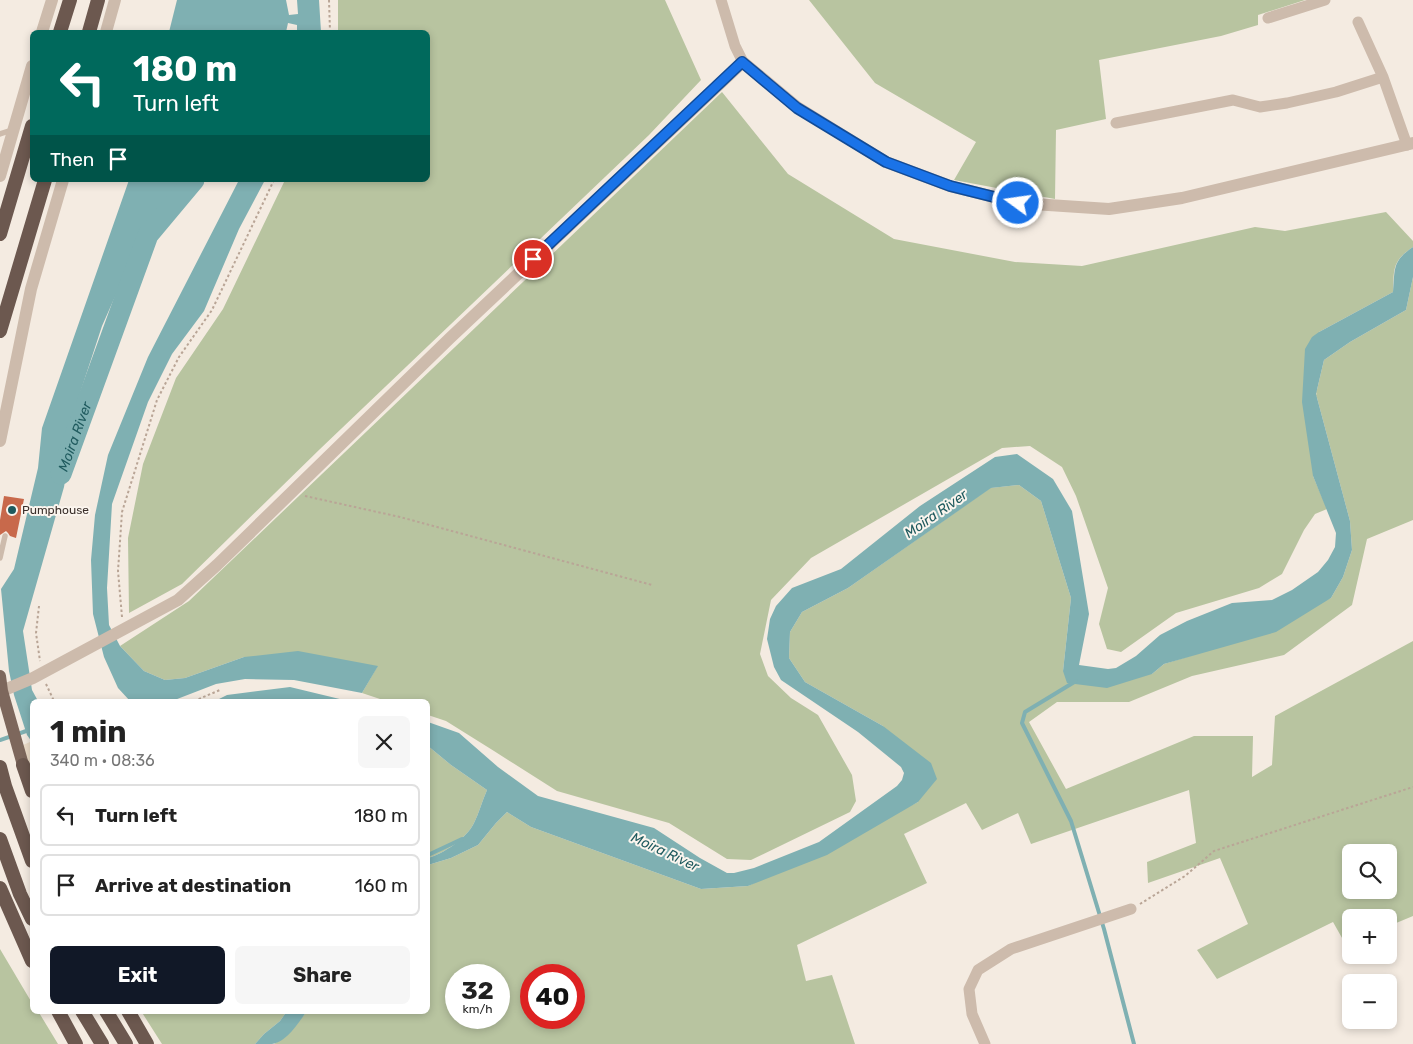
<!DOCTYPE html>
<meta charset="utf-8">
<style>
:root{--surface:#fff;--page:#f6f6f6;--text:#222;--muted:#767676;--line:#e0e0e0;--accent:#111827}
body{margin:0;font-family:Rubik,sans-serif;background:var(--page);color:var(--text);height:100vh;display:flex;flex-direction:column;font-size:19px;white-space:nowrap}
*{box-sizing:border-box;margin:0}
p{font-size:16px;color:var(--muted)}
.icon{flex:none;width:28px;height:28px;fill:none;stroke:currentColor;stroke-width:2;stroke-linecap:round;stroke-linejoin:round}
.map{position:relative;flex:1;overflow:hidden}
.sheet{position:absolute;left:30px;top:699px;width:400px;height:315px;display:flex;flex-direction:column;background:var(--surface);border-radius:8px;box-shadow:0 2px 8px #0003}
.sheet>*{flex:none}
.banner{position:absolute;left:30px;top:30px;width:400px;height:152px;border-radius:8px;box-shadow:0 2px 8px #0003;background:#00695c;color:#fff;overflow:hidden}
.controls{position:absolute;left:1342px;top:844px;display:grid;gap:10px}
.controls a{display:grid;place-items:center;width:55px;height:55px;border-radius:8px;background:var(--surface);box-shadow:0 2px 8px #0003;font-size:25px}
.speed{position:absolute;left:445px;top:964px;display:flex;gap:10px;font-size:25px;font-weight:700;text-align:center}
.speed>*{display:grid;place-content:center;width:65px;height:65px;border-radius:50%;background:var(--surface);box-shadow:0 2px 8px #0003;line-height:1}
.speed small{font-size:12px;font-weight:400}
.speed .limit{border:8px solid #d22;background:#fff;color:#111}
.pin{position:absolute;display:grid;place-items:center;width:42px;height:42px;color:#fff;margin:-21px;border:2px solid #fff;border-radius:50%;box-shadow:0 1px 5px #0007}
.me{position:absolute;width:55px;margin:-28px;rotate:284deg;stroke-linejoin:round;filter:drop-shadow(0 0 4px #0008)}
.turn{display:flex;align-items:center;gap:18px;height:105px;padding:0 20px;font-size:22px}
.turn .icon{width:65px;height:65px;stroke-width:2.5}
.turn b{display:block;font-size:35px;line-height:42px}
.then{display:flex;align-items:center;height:48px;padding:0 20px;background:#0003;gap:10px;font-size:19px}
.round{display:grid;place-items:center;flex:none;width:52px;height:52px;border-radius:8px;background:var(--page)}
.overview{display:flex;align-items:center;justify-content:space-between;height:85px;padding:0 20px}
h1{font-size:30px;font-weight:700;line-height:38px}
.cta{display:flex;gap:10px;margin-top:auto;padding:10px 20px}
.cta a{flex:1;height:58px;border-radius:8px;background:var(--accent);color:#fff;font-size:20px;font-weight:700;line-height:58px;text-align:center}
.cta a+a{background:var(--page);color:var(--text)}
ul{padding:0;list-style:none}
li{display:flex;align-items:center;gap:15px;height:62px;margin:0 10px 8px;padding:0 10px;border:2px solid var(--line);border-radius:8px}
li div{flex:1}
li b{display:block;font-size:19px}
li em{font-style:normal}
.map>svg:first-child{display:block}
</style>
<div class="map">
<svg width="1413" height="1044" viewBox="0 0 1413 1044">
<rect width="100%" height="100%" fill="#f4ebe1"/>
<path fill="#b8c4a0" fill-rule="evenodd" d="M338,0H665L701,80L649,135L320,449L182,584L129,613L128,538L143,464L176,378L223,309L285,180H428V32H338Z
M809,0H1305L1258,15V25L1221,36L1099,60L1106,119L1056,130L1055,199L954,180L976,142L875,83Z
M722,92L788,174L894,239L1015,262L1082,266L1255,227L1285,231L1386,212L1413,241V247C1392,261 1394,269 1393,292L1319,332L1313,476L1327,509L1315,514L1304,530L1282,574L1259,588L1176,613L1121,652L1107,649L1099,624L1108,588L1076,496L1062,467L1030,446L1002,448L811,558L771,600L760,654L768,676L791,698L818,715L852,775L856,801L850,812L751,860L727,859L669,823L557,791L494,751L446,721L428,715V701H386L362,693L377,667L244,657L185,678L165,680L144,671L120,646L189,601Z
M1413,277V520L1367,539L1352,605L1284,655L1192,676L1129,702H1057L1029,722L1066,789L1194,736H1253L1252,777L1272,765L1275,716L1413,641V916L1389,926V918H1351V942L1346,945L1333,922L1217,979L1197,950L1248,924L1220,858L1148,883L1147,862L1196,843L1189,790L1031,844L1018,813L982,830L966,803L904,834L927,883L797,945L806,981L832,975L855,1044H274C288,1036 297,1024 307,1011H428V865L451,858L478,845L496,823L507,812L531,827L701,889L748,886L918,802L883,726L805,682L789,658L790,632L802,612L848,588L990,488L1019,485L1041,501L1071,598L1063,671L1152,674L1164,664L1193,655L1331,598L1343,577L1352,550L1350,521L1316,394L1324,360L1350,342L1406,310ZM1351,852H1389V890H1351ZM456,975H499V1018H456ZM531,975H574V1018H531Z
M428,746L451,765L487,790C482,801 479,813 474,823C467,838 443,854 428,858Z
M0,949L32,1003V1011H38L58,1044H0Z
M141,1011H287L280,1021L264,1034L255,1044H162Z"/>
<path fill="#ecdcc8" d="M30,742L32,745V766L28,768L23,745Z"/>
<path fill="#7fb0b2" d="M177,0H286L289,15L298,14L297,0H319L321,32H297V25L288,23L286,32H169Z
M129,180H190L183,187L141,238L102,326L81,390L64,487L23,631L32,690L38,701H32V742L27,735L14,695L9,671L1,589L14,569L38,468L42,428Z
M239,180H265L239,229L204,311L172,354L148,402L112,504L107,588L109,625L120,646L144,671L165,680L185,678L244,657L298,651L378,666L362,693L294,680L245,679L216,684L172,701H130L118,688L104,657L93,614L91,560L95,515L108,455L148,357Z
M1413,247V277L1406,310L1350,342L1324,360L1316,394L1350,521L1352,550L1343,577L1331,598L1276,632L1164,664L1152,674L1107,688L1067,683L1063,671L1071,598L1041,501L1019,485L991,488L848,588L802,612L790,632L789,658L805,682L883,726L931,763L937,779L918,802L827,855L748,886L701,889L531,827L507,812L496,823L478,845L451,858L428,865V858C443,854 467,838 474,823C479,813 482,801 487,790L451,765L428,746V722L459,733L498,767L538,796L654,828L700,858L727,873H734L754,868L819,842L897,786L902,780L904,773L901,767L858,732L781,680L774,667L767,639L770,619L776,606L792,588L841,569L920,506L995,457L1017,454L1053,479L1072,511L1089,614L1079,665L1108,669L1116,668L1136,656L1160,635L1187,621L1232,603L1272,600L1292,590L1318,572L1328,560L1335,547L1336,533L1313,476L1302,402L1305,349L1312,337L1319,332L1393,292C1395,269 1392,261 1413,247Z
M290,687L348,701H215L227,695Z
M287,1011H307C299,1022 287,1042 272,1044C267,1044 261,1044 255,1044L264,1034L280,1021Z"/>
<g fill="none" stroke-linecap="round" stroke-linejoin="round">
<path stroke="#7fb0b2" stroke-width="4" d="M1076,681L1025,712L1022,723L1071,821L1104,929L1134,1044
M0,740L32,729
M428,855L462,839"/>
<path stroke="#7fb0b2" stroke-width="21" id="s1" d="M61,474L148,235L194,180"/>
</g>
<path fill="#c8694b" d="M4,496L24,499L16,538L10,536L8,533L6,531L0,535V520Z"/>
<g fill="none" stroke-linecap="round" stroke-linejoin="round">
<path stroke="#b9a596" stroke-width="2" stroke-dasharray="2.5 2.5" stroke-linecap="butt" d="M329,0L330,32
M305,496L400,517L652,585
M39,606L36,633L40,661
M122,617L118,571L122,512L157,400L179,357L212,310L274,180
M46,684L54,701
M194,701L220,690
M1140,904L1185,876L1214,851L1413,787"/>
<path stroke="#cdbbac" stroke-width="5.5" d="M0,134L12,130
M0,558L5,536"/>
<path stroke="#cdbbac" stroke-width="11" d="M721,0L735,46L743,62
M1268,18L1325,0
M1358,22L1383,77L1407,145
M1116,123L1233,100L1260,107L1287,103L1336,92L1383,77
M985,1044L972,1014L969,989L978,970L1011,949L1131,909"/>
<path stroke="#cdbbac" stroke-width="12" d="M42,32L52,0
M106,32L115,0
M0,176L32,66
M0,441L31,289L63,180
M2,691L33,678L178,600L217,565L450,338L743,62L797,107L886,162L950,186L1018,203L1109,209L1182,198L1413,143"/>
<path stroke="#7d675c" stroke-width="12" d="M0,676L2,691L23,765"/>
<path stroke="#6c584f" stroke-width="14" d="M60,32L70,0
M89,32L98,0
M0,234L32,126
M0,331L45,180
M23,765L32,791
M0,767L5,786L32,861
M0,839L20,894L32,919
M0,888L32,961
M58,1011L76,1044
M82,1011L102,1044
M106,1011L126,1044
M128,1011L147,1044"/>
</g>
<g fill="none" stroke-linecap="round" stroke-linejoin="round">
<defs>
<path id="route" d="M533,259L742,62L797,108L886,162L950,186L1018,203"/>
</defs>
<use href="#route" stroke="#114b97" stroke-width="12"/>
<use href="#route" stroke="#1a73e8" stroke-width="9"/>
</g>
<circle fill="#1f5a5e" stroke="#fbf5ee" stroke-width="2" cx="12" cy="510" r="5"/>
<g text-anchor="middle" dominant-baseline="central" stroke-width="4" stroke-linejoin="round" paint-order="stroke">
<g font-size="12" fill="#3b302b" stroke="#fbf5ee" text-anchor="start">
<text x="22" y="510">Pumphouse</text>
</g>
<g font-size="14" font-style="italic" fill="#1f5a5e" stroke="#fbf5ee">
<text stroke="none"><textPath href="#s1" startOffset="40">Moira River</textPath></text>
<text transform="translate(936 514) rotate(-35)">Moira River</text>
<text transform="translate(665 852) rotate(25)">Moira River</text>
</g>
</g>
</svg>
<div class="controls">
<a><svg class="icon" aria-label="search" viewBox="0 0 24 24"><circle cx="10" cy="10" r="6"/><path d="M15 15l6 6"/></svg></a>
<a>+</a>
<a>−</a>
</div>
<div class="speed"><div>32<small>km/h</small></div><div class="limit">40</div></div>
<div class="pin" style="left:533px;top:259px;background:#d93025"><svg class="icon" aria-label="arrive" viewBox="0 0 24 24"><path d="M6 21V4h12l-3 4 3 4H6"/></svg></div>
<svg class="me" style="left:1018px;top:203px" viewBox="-20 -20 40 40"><circle r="17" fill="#1a73e8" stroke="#fff" stroke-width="3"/><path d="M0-11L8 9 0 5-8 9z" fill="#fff"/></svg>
<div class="banner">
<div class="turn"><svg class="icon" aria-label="left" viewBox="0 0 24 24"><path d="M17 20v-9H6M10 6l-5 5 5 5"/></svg><div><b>180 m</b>Turn left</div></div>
<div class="then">Then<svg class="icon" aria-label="arrive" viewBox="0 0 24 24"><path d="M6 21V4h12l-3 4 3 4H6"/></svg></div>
</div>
<section class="sheet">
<div class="overview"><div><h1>1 min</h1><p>340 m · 08:36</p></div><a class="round"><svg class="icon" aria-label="close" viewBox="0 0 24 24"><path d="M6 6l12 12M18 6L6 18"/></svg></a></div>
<ul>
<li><svg class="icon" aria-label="left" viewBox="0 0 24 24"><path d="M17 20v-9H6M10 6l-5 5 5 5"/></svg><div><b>Turn left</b></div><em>180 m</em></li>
<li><svg class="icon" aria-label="arrive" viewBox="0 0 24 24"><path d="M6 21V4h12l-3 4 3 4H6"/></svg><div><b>Arrive at destination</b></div><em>160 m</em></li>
</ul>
<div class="cta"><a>Exit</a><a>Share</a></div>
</section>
</div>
